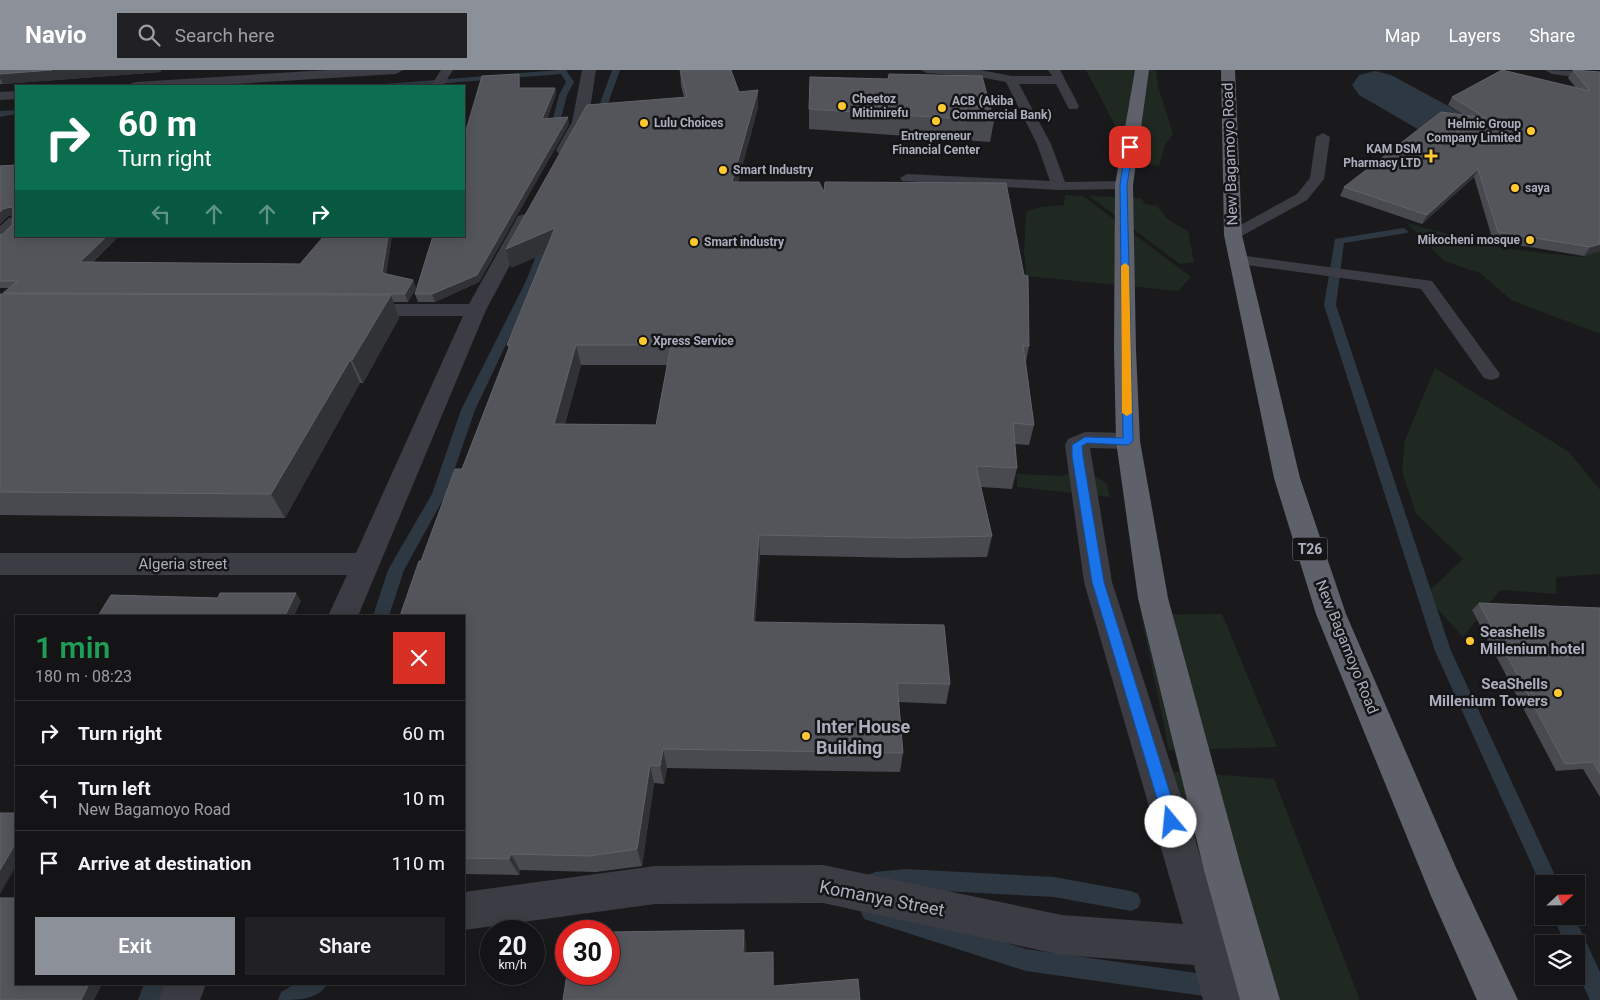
<!DOCTYPE html>
<meta charset="utf-8">
<style>
:root{--surface:#141416;--page:#212123;--text:#f1f3f6;--muted:#9d9ea1;--line:#333335;--accent:#8c9099}
body{margin:0;font-family:Roboto,sans-serif;background:var(--page);color:var(--text);height:100vh;display:flex;flex-direction:column;font-size:19px;white-space:nowrap}
*{box-sizing:border-box;margin:0}
p{font-size:16px;color:var(--muted)}
.icon{flex:none;width:28px;height:28px;fill:none;stroke:currentColor;stroke-width:2;stroke-linecap:round;stroke-linejoin:round}
.map{position:relative;flex:1;overflow:hidden}
.side{position:absolute;left:15px;top:545px;width:450px;height:370px;display:flex;flex-direction:column;background:var(--surface);border-radius:0px;box-shadow:0 2px 12px #0003,0 0 0 1px var(--line)}
.side>*{flex:none}
.banner{position:absolute;left:15px;top:15px;width:450px;height:152px;border-radius:0px;box-shadow:0 2px 12px #0003,0 0 0 1px var(--line);background:#0b6e4f;color:#fff;overflow:hidden}
.needle{width:32px;rotate:68deg}
.fabs{position:absolute;left:1535px;top:805px;display:grid;gap:10px}
.fabs a{display:grid;place-items:center;width:50px;height:50px;border-radius:0px;background:var(--surface);box-shadow:0 2px 12px #0003,0 0 0 1px var(--line);font-size:25px}
.speed{position:absolute;left:480px;top:850px;display:flex;gap:10px;font-size:25px;font-weight:700;text-align:center}
.speed>*{display:grid;place-content:center;width:65px;height:65px;border-radius:50%;background:var(--surface);box-shadow:0 2px 12px #0003,0 0 0 1px var(--line);line-height:1}
.speed small{font-size:12px;font-weight:400}
.speed .limit{border:8px solid #d22;background:#fff;color:#111}
.pin{position:absolute;display:grid;place-items:center;width:42px;height:42px;color:#fff;margin:-21px;border-radius:10px;box-shadow:0 2px 8px #0006}
.me{position:absolute;width:55px;margin:-28px;rotate:343deg;stroke-linejoin:round;filter:drop-shadow(0 0 4px #0008)}
.turn{display:flex;align-items:center;gap:18px;height:105px;padding:0 20px;font-size:22px}
.turn .icon{width:65px;height:65px;stroke-width:2.5}
.turn b{display:block;font-size:35px;line-height:42px}
.lanes{display:flex;align-items:center;height:48px;padding:0 20px;background:#0003;justify-content:center;gap:25px;direction:ltr}
.lanes .off{opacity:.35}
.round{display:grid;place-items:center;flex:none;width:52px;height:52px;border-radius:0px;background:var(--page)}
.headline{display:flex;align-items:center;justify-content:space-between;height:85px;padding:0 20px}
h1{font-size:30px;font-weight:600;line-height:38px;color:#1e9e55}
.primary-button{display:flex;gap:10px;margin-top:auto;padding:10px 20px}
.primary-button a{flex:1;height:58px;border-radius:0px;background:var(--accent);color:#fff;font-size:20px;font-weight:600;line-height:58px;text-align:center}
.primary-button a+a{background:var(--page);color:var(--text)}
ul{padding:0;list-style:none}
li{display:flex;align-items:center;gap:15px;height:65px;padding:0 20px;border-top:1px solid var(--line)}
li div{flex:1}
li b{display:block;font-size:19px}
li em{font-style:normal}
header{display:flex;align-items:center;gap:30px;box-sizing:border-box;height:70px;padding:0 25px;background:var(--accent);color:#fff}
header strong{font-size:24px}
nav{display:flex;gap:28px;margin-inline-start:auto;font-size:18px}
.search{width:350px;height:45px;background:var(--page);display:flex;align-items:center;gap:12px;box-sizing:border-box;padding:0 18px;border-radius:0px;color:var(--muted);font-size:19px}
.map>svg:first-child{display:block}
</style>
<header>
<strong>Navio</strong>
<div class="search"><svg class="icon" aria-label="search" viewBox="0 0 24 24"><circle cx="10" cy="10" r="6"/><path d="M15 15l6 6"/></svg>Search here</div>
<nav><a>Map</a><a>Layers</a><a>Share</a></nav>
</header>
<div class="map">
<svg width="1600" height="930" viewBox="0 0 1600 930">
<rect width="100%" height="100%" fill="#1a1a1d"/>
<path fill="#1f2821" d="M1086,0H1156L1158,16L1173,64L1165,75L1159,96L1135,93Z
M1065,125L1083,126L1191,207L1178,221L1026,206L1024,181L1026,142L1040,137L1064,135Z
M1089,126L1141,128L1145,134L1157,136L1167,149L1188,161L1194,192L1180,194Z
M1407,153L1491,176L1527,181L1581,187L1600,181V264L1511,230L1480,203L1444,191Z
M1435,298L1569,382L1600,420V504L1556,507V524L1500,520L1463,567L1425,525L1463,489L1416,444L1402,401L1405,370Z
M1083,398L1107,414L1110,427L1017,417V404L1062,406Z
M1222,544L1277,677L1169,680L1141,545Z
M1155,700L1274,709L1360,930H1259Z"/>
<g fill="none" stroke-linecap="round" stroke-linejoin="round">
<path fill="#2e3842" fill-rule="evenodd" d="M559,0H566L574,12L567,25L557,64L553,67L549,64L559,25L566,12L561,4L412,16H381L385,14Z
M612,0H620L601,53L594,55L593,53Z
M16,40V44L0,47V41Z
M1403,158L1408,161L1407,163L1344,173L1336,235L1451,581L1559,814H1544V822L1435,581L1324,235L1335,169Z
M549,163L554,166L536,211L475,340L446,424L404,500L389,546H373L388,500L432,424L461,340L526,211L544,166Z
M905,799L1054,807L1131,821L1138,824L1141,831L1138,838L1131,841L1054,827L905,819L875,822L868,819L865,812L868,805L875,802Z
M871,832L1026,879L1218,906L1226,909L1229,917L1226,925L1218,928L1026,901L864,849L861,842L864,835Z
M1553,846H1574L1600,902V930H1590L1576,900V874H1565Z
M144,914H166L160,930H138Z
M295,914H327C319,930 296,930 278,930L281,922Z"/>
<path fill="#2e3842" fill-rule="evenodd" d="M1375,1L1391,5L1600,118V158L1580,153L1359,25L1352,15L1359,5Z"/>
<path fill="#3c3d44" fill-rule="evenodd" d="M441,0H453L443,16H431Z
M921,0H980L1012,6H1052L1048,0H1060L1079,36L1077,39H1069L1056,14H1019L1051,74L1065,112L1124,111L1129,112L1131,115L1129,118L1124,119L1059,120L902,111L900,108L907,104L1050,111L1037,74L1006,12L980,7L927,3Z
M1323,63L1330,67L1324,109L1307,130L1238,168H1228L1225,165L1228,162L1297,124L1310,108L1316,67Z
M1239,185L1432,211L1500,304L1498,308L1491,310L1484,308L1421,219L1233,193L1231,190L1233,187Z"/>
<path fill="#3c3d44" fill-rule="evenodd" d="M582,0H596L588,52L570,83H558L556,80L572,52Z
M525,144L532,146L534,150L486,240L358,546H328L347,505H0V483H356L463,246H359L352,244L349,240L352,236L359,234H469L516,150L518,146Z
M16,146V161L7,170L0,172V156L9,148Z
M1085,362L1128,363L1137,365L1140,371L1137,377L1128,379L1090,378L1112,512L1229,876L1243,930H1203L1194,895L1062,885L823,833L655,834L464,860V822L655,796L823,795L1062,845L1183,854L1084,512L1065,375L1068,369Z
M165,914H206L200,930H159Z"/>
<path fill="#3c3d44" fill-rule="evenodd" d="M327,0H403L396,4L203,16H130L132,13L137,12Z
M1545,0L1600,2V10L1552,4Z
M16,21V29L0,30V22Z"/>
<path fill="#5e606a" fill-rule="evenodd" d="M1135,0H1149L1133,115L1136,280L1140,371L1168,528L1242,800L1280,930H1240L1204,800L1138,528L1116,371L1114,280L1115,115Z
M1221,0H1235L1242,165L1300,408L1346,544L1457,800L1518,930H1477L1431,826L1316,544L1274,408L1224,165Z"/>
</g>
<path fill="#484a4f" fill-rule="evenodd" d="M0,0L161,2L3,14H0Z
M680,0L739,22L758,37L738,112L824,122L1029,276L1026,292L1034,355L1029,375L1015,374L1017,398L1012,419L981,417L992,466L987,487L905,488L760,485L755,552L950,614L946,634L899,632L903,683L900,702L667,698L664,714L654,713L642,796L596,802L520,800L519,805L464,804V546L421,491L462,399L509,279L507,275L545,183L511,198L684,27L681,16ZM581,295H667L656,355L565,354Z
M1573,0L1600,2V181L1584,186L1493,171L1474,107L1422,154L1340,126L1344,117L1464,45L1448,35L1452,27L1576,18L1568,8Z
M519,4L520,10V18H555L556,24L547,49L569,54L479,212L435,232H418L415,224Z
M809,39L994,51L990,72L809,59Z
M16,95V166H119L93,192L300,194L324,166H392L386,204L413,210L416,218L408,232H393L399,248L363,313H360L285,448L0,445V224H4L9,218H0V165L3,164L12,155L13,145L8,146L0,154V96Z
M1479,533L1600,538V727L1583,699L1556,701L1472,540Z"/>
<path fill="#313236" d="M52,0H161V2L3,14L0,8V4Z
M519,4L520,10V25L519,18Z
M555,18L556,24L544,56L542,49Z
M758,20V37L733,130L732,112Z
M568,47L569,54L479,212L435,232L432,224Z
M1478,99L1474,107L1422,154L1427,145Z
M11,137L15,144L8,146L0,154V142L3,139Z
M555,158L559,177L511,198L506,179Z
M107,166H119L85,199L80,192Z
M388,166H392L385,211L382,203Z
M1600,174V181L1584,186L1590,177Z
M413,210L416,218L408,232L405,224Z
M391,225L399,248L363,313L352,290Z
M576,275L581,295L559,375L554,354Z
M350,290L360,313L285,448L271,424Z
M759,465L760,485L754,571L753,552Z
M296,523L301,531L294,546H285Z
M663,679L667,698L664,714L660,696Z
M650,695L654,713L642,796L637,779Z
M16,773V796L0,824V800Z
M511,784L520,800L519,805L509,789Z
M744,860L746,875L745,897L743,883Z
M773,882L774,896V929L773,916Z
M89,914H102L94,930H81Z"/>
<path fill="#53555b" stroke="#61636a" fill-rule="evenodd" d="M0,0H52L0,4Z
M680,0H731L739,22L758,20L732,112H819L824,122L825,112L1006,113L1024,205L1028,206L1029,276H1023L1034,355L1013,353L1017,398L976,396L992,466L908,468L759,465L753,552L944,555L950,614L897,613L903,683L663,679L660,696L650,695L637,779L589,786L511,784L509,789L464,788V546H400L419,491H421L455,399H462L510,275H507L555,158L506,179L587,35L687,27ZM576,275H671L656,355L554,354Z
M1502,0L1590,21L1573,0L1600,2V174L1590,177L1498,162L1478,99L1427,145L1344,117L1441,42L1486,48L1452,27Z
M519,4V18H555L542,49L568,47L477,205L432,224H415L433,166H464V67L482,6Z
M889,4L982,6L994,51L809,39L810,7L888,9Z
M16,95V166H107L80,192L300,194L324,166H388L382,203L413,210L405,224L3,223L18,211H0V165L3,164L12,155L13,139L11,137L3,139L0,142V96Z
M0,224L391,225L352,290H350L271,424L0,422Z
M220,523H296L285,546H98L111,525L218,528Z
M1479,533L1600,538V704L1593,692L1565,694Z
M0,743H16V773L0,800Z
M0,828H16V914H89L81,930H0Z
M744,860L743,883L773,882V916L858,909L860,930H563L567,904H609V862Z"/>
<path fill="#1a73e8" stroke="#114b97" d="M1130,75L1133,77L1127,115L1133,371L1128,375L1087,373L1082,376L1083,386L1104,512L1179,752L1177,757L1171,759L1166,757L1164,752L1092,512L1072,386V375L1085,367L1123,368L1120,115L1126,77Z"/>
<path fill="#f59e0b" d="M1125,193L1129,196L1132,343L1127,346L1122,343L1121,196Z"/>
<g fill="#ffc92f" stroke="#151518" stroke-width="2">
<circle cx="842" cy="36" r="5"/>
<circle cx="942" cy="38" r="5"/>
<circle cx="936" cy="51" r="5"/>
<circle cx="644" cy="53" r="5"/>
<circle cx="1531" cy="61" r="5"/>
<path d="M1428.5 78.5h5v5h5v5h-5v5h-5v-5h-5v-5h5z"/>
<circle cx="723" cy="100" r="5"/>
<circle cx="1515" cy="118" r="5"/>
<circle cx="1530" cy="170" r="5"/>
<circle cx="694" cy="172" r="5"/>
<circle cx="643" cy="271" r="5"/>
<circle cx="1470" cy="571" r="5"/>
<circle cx="1558" cy="623" r="5"/>
<circle cx="806" cy="666" r="5"/>
</g>
<g text-anchor="middle" dominant-baseline="central" stroke-width="5" stroke-linejoin="round" paint-order="stroke">
<g font-size="12" font-weight="bold" fill="#abafbd" stroke="#151518" text-anchor="start">
<text x="852" y="29">Cheetoz<tspan x="852" dy="14">Mitimirefu</tspan></text>
<text x="952" y="31">ACB (Akiba<tspan x="952" dy="14">Commercial Bank)</tspan></text>
<text x="654" y="53">Lulu Choices</text>
<text x="1521" y="54" text-anchor="end">Helmic Group<tspan x="1521" dy="14">Company Limited</tspan></text>
<text x="936" y="66" text-anchor="middle">Entrepreneur<tspan x="936" dy="14">Financial Center</tspan></text>
<text x="1421" y="79" text-anchor="end">KAM DSM<tspan x="1421" dy="14">Pharmacy LTD</tspan></text>
<text x="733" y="100">Smart Industry</text>
<text x="1525" y="118">saya</text>
<text x="1520" y="170" text-anchor="end">Mikocheni mosque</text>
<text x="704" y="172">Smart industry</text>
<text x="653" y="271">Xpress Service</text>
</g>
<rect fill="#151518" stroke="#7e818c" stroke-width="1" x="1292.5" y="467.5" width="35" height="23" rx="4"/>
<g font-size="14" font-weight="bold" fill="#abafbd">
<text x="1310" y="479">T26</text>
</g>
<g font-size="15" fill="#abafbd" stroke="#151518">
<text transform="translate(1230 84) rotate(-92)">New Bagamoyo Road</text>
<text x="183" y="494">Algeria street</text>
<text transform="translate(1347 577) rotate(68)">New Bagamoyo Road</text>
</g>
<g font-size="15" font-weight="bold" fill="#abafbd" stroke="#151518" text-anchor="start">
<text x="1480" y="562">Seashells<tspan x="1480" dy="17">Millenium hotel</tspan></text>
<text x="1548" y="614" text-anchor="end">SeaShells<tspan x="1548" dy="17">Millenium Towers</tspan></text>
</g>
<g font-size="18" font-weight="bold" fill="#abafbd" stroke="#151518" text-anchor="start">
<text x="816" y="656">Inter House<tspan x="816" dy="21">Building</tspan></text>
</g>
<g font-size="18" fill="#abafbd" stroke="#151518">
<text transform="translate(882 828) rotate(11)">Komanya Street</text>
</g>
</g>
</svg>
<div class="fabs">
<a><svg class="needle" viewBox="-14 -14 28 28"><path d="M0-13l5 13h-10z" fill="#e53935"/><path d="M0 13l5-13h-10z" fill="#9d9ea1"/></svg></a>
<a><svg class="icon" aria-label="layers" viewBox="0 0 24 24"><path d="M12 4l9 5-9 5-9-5zM3 14l9 5 9-5"/></svg></a>
</div>
<div class="speed"><div>20<small>km/h</small></div><div class="limit">30</div></div>
<div class="pin" style="left:1130px;top:77px;background:#d93025"><svg class="icon" aria-label="arrive" viewBox="0 0 24 24"><path d="M6 21V4h12l-3 4 3 4H6"/></svg></div>
<svg class="me" style="left:1171px;top:752px" viewBox="-20 -20 40 40"><circle r="19" fill="#fff"/><path d="M0-13L10 11 0 6-10 11z" fill="#1a73e8"/></svg>
<div class="banner">
<div class="turn"><svg class="icon" aria-label="right" viewBox="0 0 24 24"><path d="M7 20v-9h11M14 6l5 5-5 5"/></svg><div><b>60 m</b>Turn right</div></div>
<div class="lanes"><svg class="icon off" aria-label="left" viewBox="0 0 24 24"><path d="M17 20v-9H6M10 6l-5 5 5 5"/></svg><svg class="icon off" aria-label="ahead" viewBox="0 0 24 24"><path d="M12 20V5M6 11l6-6 6 6"/></svg><svg class="icon off" aria-label="ahead" viewBox="0 0 24 24"><path d="M12 20V5M6 11l6-6 6 6"/></svg><svg class="icon" aria-label="right" viewBox="0 0 24 24"><path d="M7 20v-9h11M14 6l5 5-5 5"/></svg></div>
</div>
<section class="side">
<div class="headline"><div><h1>1 min</h1><p>180 m · 08:23</p></div><a class="round" style="background:#d93025;color:#fff"><svg class="icon" aria-label="close" viewBox="0 0 24 24"><path d="M6 6l12 12M18 6L6 18"/></svg></a></div>
<ul>
<li><svg class="icon" aria-label="right" viewBox="0 0 24 24"><path d="M7 20v-9h11M14 6l5 5-5 5"/></svg><div><b>Turn right</b></div><em>60 m</em></li>
<li><svg class="icon" aria-label="left" viewBox="0 0 24 24"><path d="M17 20v-9H6M10 6l-5 5 5 5"/></svg><div><b>Turn left</b><p>New Bagamoyo Road</p></div><em>10 m</em></li>
<li><svg class="icon" aria-label="arrive" viewBox="0 0 24 24"><path d="M6 21V4h12l-3 4 3 4H6"/></svg><div><b>Arrive at destination</b></div><em>110 m</em></li>
</ul>
<div class="primary-button"><a>Exit</a><a>Share</a></div>
</section>
</div>
